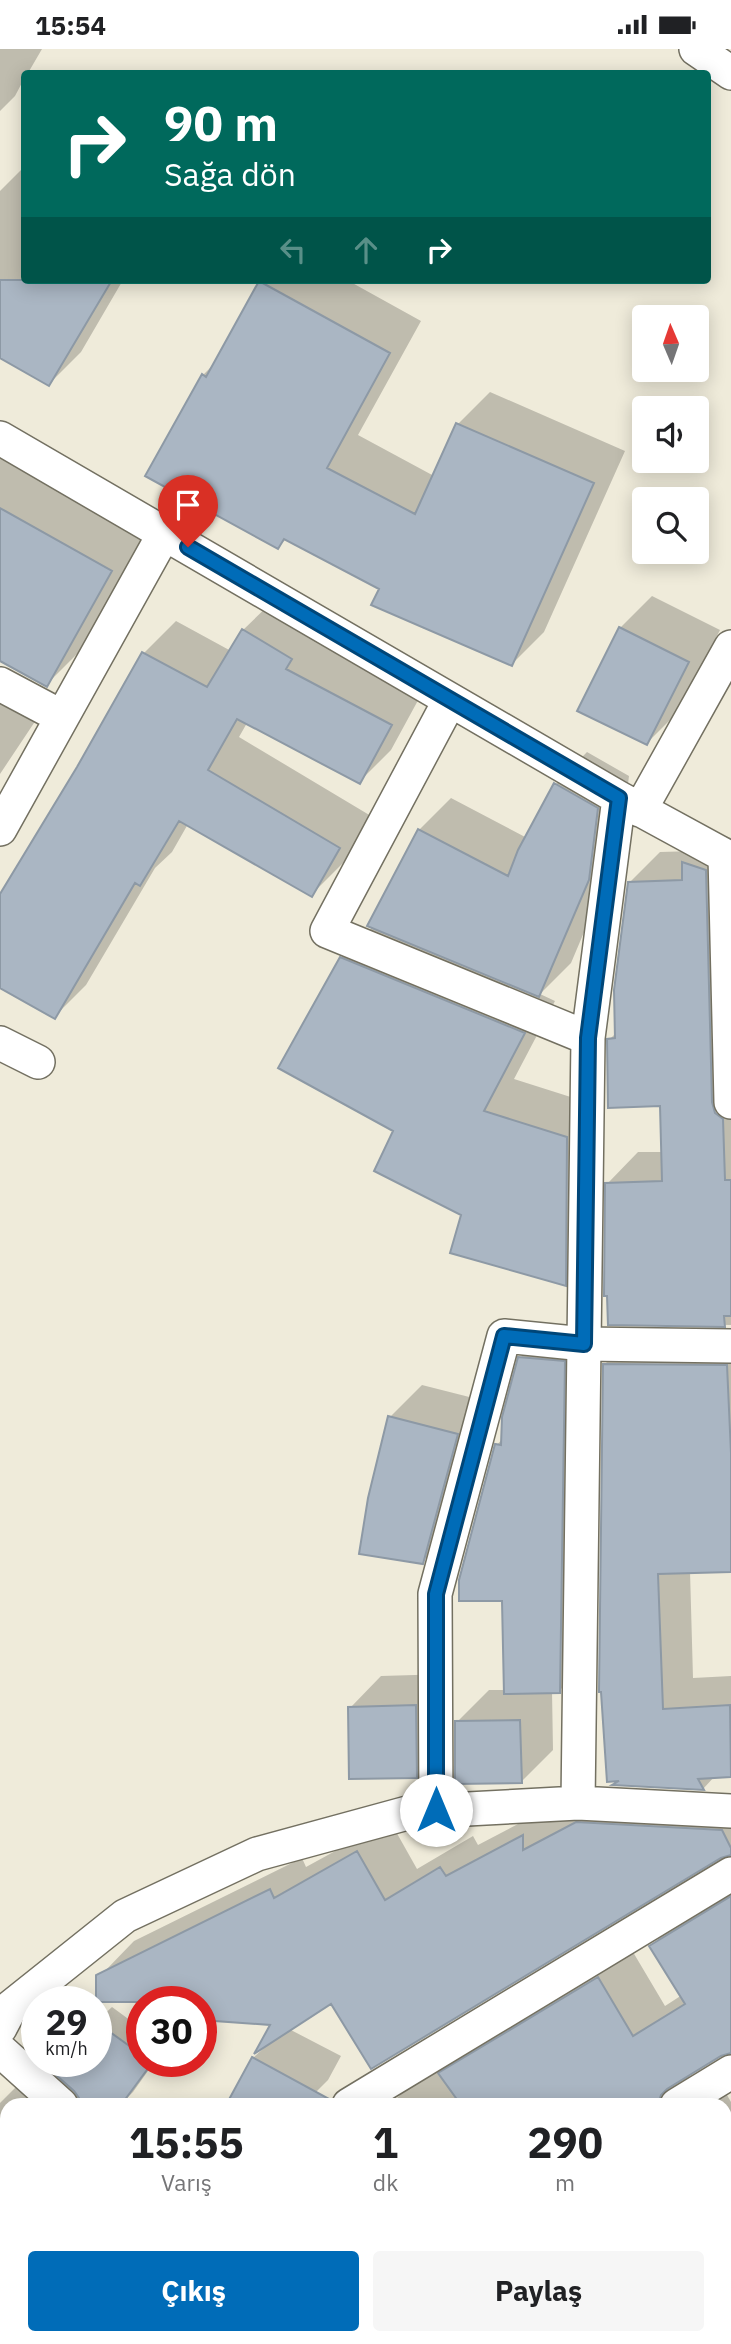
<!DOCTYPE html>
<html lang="tr">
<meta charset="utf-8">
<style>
:root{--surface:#fff;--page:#f6f6f6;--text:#202124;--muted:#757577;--accent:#006cb8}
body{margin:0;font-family:"IBM Plex Sans",sans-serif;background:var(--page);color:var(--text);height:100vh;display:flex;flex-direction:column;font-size:26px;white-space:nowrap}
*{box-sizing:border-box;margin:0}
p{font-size:23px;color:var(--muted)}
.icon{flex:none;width:38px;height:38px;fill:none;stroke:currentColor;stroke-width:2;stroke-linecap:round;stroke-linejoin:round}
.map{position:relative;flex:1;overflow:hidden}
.drawer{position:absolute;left:0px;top:2049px;width:732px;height:247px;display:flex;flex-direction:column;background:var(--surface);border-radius:21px 21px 0 0;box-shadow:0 4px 18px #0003}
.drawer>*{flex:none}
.banner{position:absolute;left:21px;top:21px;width:690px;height:214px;border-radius:7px;box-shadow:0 4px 18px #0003;background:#00695c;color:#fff;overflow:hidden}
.needle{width:46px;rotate:358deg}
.buttons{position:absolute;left:632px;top:256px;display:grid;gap:14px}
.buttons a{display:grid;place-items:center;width:77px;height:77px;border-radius:7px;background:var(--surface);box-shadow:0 4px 18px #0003;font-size:35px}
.speed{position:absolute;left:21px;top:1937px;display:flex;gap:14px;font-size:35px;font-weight:700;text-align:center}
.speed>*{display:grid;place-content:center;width:91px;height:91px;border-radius:50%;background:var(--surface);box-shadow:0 4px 18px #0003;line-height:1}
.speed small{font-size:18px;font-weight:400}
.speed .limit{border:10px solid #d22;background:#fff;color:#111}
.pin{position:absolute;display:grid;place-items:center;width:60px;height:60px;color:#fff;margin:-72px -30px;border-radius:50% 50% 50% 0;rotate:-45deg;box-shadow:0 0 7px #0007}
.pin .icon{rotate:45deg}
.me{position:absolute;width:77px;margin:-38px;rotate:0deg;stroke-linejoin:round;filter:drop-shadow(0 0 5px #0008)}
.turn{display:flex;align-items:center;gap:24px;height:147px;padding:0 28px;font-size:32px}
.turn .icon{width:91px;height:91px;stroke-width:2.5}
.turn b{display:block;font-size:49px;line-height:60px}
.lanes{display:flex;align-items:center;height:66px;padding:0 28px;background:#0003;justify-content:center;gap:35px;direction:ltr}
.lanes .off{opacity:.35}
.eta{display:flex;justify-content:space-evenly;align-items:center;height:119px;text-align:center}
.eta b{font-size:42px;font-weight:800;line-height:49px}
.primary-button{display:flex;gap:14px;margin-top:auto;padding:14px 28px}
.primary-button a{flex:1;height:80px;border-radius:7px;background:var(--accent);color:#fff;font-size:28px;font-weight:800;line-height:80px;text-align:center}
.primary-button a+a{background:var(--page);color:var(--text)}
.status{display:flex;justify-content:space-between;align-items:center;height:49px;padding:0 35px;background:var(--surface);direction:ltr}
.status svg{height:19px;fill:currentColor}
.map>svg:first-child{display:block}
</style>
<div class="status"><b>15:54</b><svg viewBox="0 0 49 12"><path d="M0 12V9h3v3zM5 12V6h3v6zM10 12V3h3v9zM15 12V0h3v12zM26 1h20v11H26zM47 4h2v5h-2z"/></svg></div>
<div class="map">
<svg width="731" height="2295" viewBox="0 0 731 2295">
<rect width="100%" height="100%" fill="#efebda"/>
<path fill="#0003" d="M0,0H42L28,24H24V30L15,47L0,62Z
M24,118V231H123L81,303L49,335L0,307V142Z
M263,231H347L421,272L358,386L434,427L458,375L490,343L625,402L544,583L512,615L381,539L287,489L278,498L203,326L216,313Z
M0,387L25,402L15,418L143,489L78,604L46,636L0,610Z
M652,547L720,581L679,662L647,694L620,579Z
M275,550L422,644L391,701L359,733L247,674L239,688L371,767L343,814L311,846L188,775L172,803L155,819L86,936L54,968L0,937V851L79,719L144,604L176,572L231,602L243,581Z
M0,630L44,659L0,725Z
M587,703L629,727L620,798L571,914L540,945L555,952L514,1030L599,1057L597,1203L565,1235L464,1165L396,1082L341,909L373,878L419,781L451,749L527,789L556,735Z
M715,783L731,789V1276L610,1274L607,1135L638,1103H663L662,1056L609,991L617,983L629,834L660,803L696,802Z
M552,1277L596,1281L591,1610L559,1642H552L553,1701L521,1733L457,1673L489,1641H505L497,1396L503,1389L520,1309Z
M636,1284L731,1285V1521L690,1522L693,1629L731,1627V1726L715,1727L703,1740L616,1735L620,1731L605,1315Z
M422,1336L489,1353L454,1481L422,1513L390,1368Z
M448,1625V1695L416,1727L350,1659L381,1627Z
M731,1748V1805L720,1807L332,1953L289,1980L341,2007L328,2031L303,2056H228L253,2009L266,1997L273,1974L201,1953H145L103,1924L134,1892L302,1809L306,1818L390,1772L417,1820L473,1787L478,1796L554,1756Z
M731,1836V2003L720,2005L689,2025L691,2034L723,2039L731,2053V2295H664L658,2289H724V2056H385L397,2049L424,2022L630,1898L665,1957L682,1946L651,1897L683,1866Z
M112,1958L142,1980V2012H155L133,2043L120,2056H114L91,2040L74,2056H7V2106L0,2099V2054L42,2012H51L61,2022L96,2012V1973Z
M114,2289H287L279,2295H118Z
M299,2289H594L597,2295H302Z"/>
<path fill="#aab6c3" stroke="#8d99a5" stroke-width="2" d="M0,231H112L49,337L0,309Z
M259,232L390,304L327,419L415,465L456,374L594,434L512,617L371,556L379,540L284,490L278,500L145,427L202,325L206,328Z
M0,459L112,522L47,638L0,612Z
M619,578L689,613L647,696L577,662Z
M242,580L292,610L286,620L392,676L360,735L237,670L208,721L340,799L312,848L179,772L140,837L135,834L55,970L0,939V845L77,718L142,603L207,638Z
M554,734L598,759L589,831L539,948L367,877L418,780L508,827L518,801Z
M682,813L706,821L712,1053L715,1064L723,1070L725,1131H731V1267H724L725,1278L608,1276L607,1247H604L605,1134L662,1132L660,1057L608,1059L607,990L615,989L614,941L628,833L682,831Z
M340,908L525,984L484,1062L567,1088L566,1237L450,1204L461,1166L374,1122L393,1082L278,1019Z
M518,1308L565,1312L560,1644L504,1645L502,1552H459V1531L495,1395L501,1396L502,1368Z
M603,1315L727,1316L731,1404V1523L658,1525L663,1660L730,1656L731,1728L698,1730L704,1741L612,1736L619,1732L607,1733L601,1643H599Z
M388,1367L458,1385L423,1515L359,1505L368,1449Z
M416,1656L417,1729L349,1730L348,1658Z
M520,1671L522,1734L455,1735V1672Z
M576,1773L722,1781L731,1799V1806L721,1809L371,2020L331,1955L254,2005L270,1976L201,1971V1953H96V1926L270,1840L274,1849L357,1802L385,1851L440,1818L446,1827L523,1786V1801Z
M731,1847V2004L721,2007L667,2040L661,2046L659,2052L653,2056H461L438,2024L598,1928L633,1987L685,1955L649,1897Z
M96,1973L142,2006V2012L152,2014L121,2056H80L79,2049L74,2042L56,2026L66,2012H96Z
M252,2008L331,2051L330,2056H226Z"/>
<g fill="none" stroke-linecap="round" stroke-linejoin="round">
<defs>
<path id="street" d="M696,0L731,24
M0,389L619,749L731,810
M0,635L62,668
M450,651L327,882L588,989
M640,761L731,598
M0,780L164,485
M725,807L731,1053
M0,994L38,1013
M578,1754L588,989L619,749
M436,1761L435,1545L504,1287L584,1295L731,1297
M0,1979L11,1958L125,1867L257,1805L411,1763L578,1754L731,1762
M0,2001L61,2056
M349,2056L731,1825
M677,2056L731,2023
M724,2225L731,2221
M432,2289L436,2295
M611,2295L621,2289"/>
</defs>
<use href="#street" stroke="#737061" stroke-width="36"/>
<use href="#street" stroke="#fff" stroke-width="33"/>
</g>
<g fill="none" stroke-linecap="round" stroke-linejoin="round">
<defs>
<path id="route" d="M188,498L619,749L588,989L584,1295L504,1287L436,1545V1761"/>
</defs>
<use href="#route" stroke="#004678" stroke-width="18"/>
<use href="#route" stroke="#006cb8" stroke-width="12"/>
</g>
</svg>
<div class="buttons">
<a><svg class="needle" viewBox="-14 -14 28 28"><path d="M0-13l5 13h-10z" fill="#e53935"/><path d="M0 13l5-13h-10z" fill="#757577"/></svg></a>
<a><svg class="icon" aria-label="sound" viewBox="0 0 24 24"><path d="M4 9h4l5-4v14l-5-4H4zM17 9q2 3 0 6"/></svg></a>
<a><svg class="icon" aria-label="search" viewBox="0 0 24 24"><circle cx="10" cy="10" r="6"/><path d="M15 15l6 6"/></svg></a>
</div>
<div class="speed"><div>29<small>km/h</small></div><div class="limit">30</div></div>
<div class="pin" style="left:188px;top:498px;background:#d93025"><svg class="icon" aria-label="arrive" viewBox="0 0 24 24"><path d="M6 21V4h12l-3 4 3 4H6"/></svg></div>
<svg class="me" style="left:436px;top:1761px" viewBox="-20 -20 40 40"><circle r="19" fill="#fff"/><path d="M0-13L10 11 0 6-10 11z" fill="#006cb8"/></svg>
<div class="banner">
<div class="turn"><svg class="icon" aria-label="right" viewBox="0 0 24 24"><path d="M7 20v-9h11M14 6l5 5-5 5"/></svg><div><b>90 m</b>Sağa dön</div></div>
<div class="lanes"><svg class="icon off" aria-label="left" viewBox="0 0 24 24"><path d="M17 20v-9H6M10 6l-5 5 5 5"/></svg><svg class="icon off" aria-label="ahead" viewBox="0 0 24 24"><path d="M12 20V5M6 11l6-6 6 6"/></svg><svg class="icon" aria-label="right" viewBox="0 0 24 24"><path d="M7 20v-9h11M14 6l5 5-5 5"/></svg></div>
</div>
<section class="drawer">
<div class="eta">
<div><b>15:55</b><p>Varış</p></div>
<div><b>1</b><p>dk</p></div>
<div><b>290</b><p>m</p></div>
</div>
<div class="primary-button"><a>Çıkış</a><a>Paylaş</a></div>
</section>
</div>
